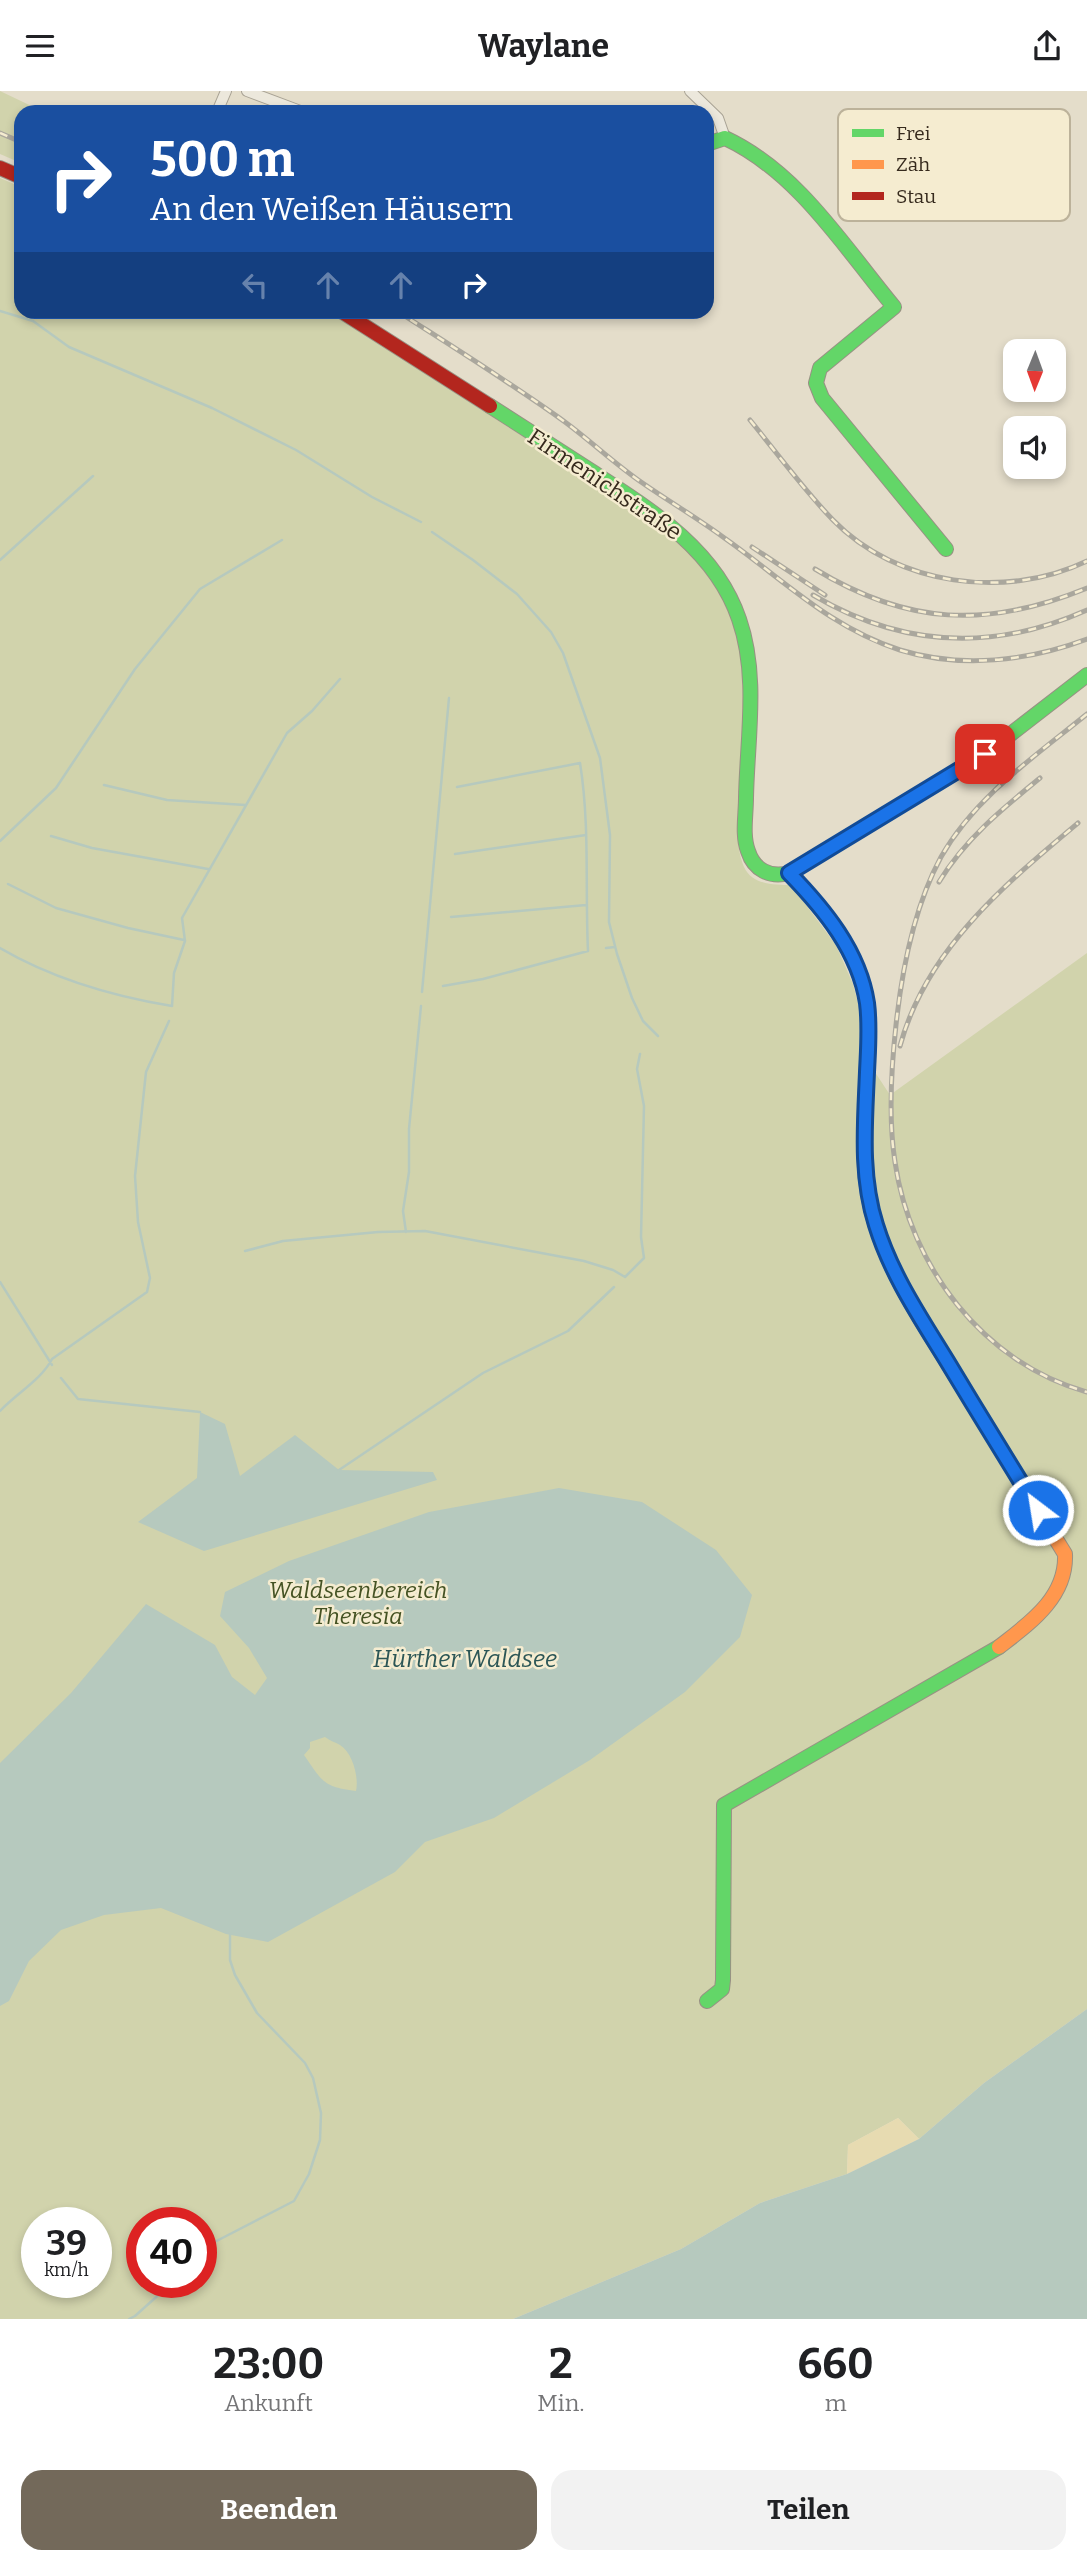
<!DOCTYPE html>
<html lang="de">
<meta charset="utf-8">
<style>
:root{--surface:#fff;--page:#f2f2f2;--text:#202124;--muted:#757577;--accent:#73695a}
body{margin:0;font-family:Bitter,serif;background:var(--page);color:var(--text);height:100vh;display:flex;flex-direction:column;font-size:26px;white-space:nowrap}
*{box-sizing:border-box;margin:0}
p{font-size:23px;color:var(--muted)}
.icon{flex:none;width:38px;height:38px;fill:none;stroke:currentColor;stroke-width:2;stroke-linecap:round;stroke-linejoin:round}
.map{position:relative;height:2228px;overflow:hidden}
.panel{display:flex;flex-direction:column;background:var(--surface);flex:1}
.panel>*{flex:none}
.hud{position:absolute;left:14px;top:14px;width:700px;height:214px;border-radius:21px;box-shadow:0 4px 10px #0003;background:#1a4fa0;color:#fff;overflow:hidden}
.needle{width:46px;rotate:181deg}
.buttons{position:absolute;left:1003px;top:248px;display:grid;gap:14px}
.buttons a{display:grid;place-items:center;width:63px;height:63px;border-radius:14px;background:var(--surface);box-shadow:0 4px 10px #0003;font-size:35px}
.speed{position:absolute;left:21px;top:2116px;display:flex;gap:14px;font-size:35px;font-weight:700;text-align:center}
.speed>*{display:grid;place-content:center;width:91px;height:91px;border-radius:50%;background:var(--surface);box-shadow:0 4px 10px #0003;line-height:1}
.speed small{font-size:18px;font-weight:400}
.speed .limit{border:10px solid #d22;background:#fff;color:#111}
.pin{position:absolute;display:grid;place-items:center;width:60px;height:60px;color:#fff;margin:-30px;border-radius:14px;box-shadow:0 4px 10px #0006}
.me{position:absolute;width:77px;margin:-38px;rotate:329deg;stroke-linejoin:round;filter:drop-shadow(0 0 5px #0008)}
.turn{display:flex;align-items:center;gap:24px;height:147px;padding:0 21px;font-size:32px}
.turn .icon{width:91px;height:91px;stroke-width:2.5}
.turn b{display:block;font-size:49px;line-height:60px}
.lanes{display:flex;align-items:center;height:66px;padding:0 21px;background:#0003;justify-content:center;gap:35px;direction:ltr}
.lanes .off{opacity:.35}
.eta{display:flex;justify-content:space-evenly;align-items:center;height:119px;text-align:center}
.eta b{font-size:42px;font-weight:700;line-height:49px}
.action{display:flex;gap:14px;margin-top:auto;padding:14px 21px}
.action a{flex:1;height:80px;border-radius:21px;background:var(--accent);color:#fff;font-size:28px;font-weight:700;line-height:80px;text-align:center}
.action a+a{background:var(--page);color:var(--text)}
header{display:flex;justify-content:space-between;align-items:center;height:91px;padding:0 21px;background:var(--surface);font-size:32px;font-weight:700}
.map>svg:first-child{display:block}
</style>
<header><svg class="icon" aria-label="menu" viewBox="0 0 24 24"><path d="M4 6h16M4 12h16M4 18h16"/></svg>Waylane<svg class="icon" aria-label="share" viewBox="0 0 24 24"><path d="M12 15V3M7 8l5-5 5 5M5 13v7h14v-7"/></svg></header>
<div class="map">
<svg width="1087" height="2228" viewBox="0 0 1087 2228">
<rect width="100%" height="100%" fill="#e4ddca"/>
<path fill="#d1d3ac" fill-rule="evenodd" d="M0,0L44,21H21V72L0,63Z
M0,87L21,96V220L326,221L357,238L661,435C698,468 728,504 739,553C749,600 743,650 740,697C738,723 734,752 744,776C752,794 775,794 791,794L836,854L853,893L860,920L863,963L890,1004L1087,862V1918L984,1992L919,2048L898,2027L848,2054L847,2083L760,2112L681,2158L513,2228H0ZM37,2132H96V2191H37ZM142,2132H201V2191H142Z"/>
<path fill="#e7dbb1" d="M898,2027L919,2048L847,2083L848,2054Z"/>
<path fill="#b6c9be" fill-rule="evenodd" d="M200,1321L225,1333L240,1385L295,1344L339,1379L433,1381L437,1389L204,1460L138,1431L197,1387Z
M559,1397L642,1411L716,1459L752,1504L740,1546L685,1601L590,1669L494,1727L425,1751L395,1781L268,1851L226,1843L161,1817L104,1824L61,1839L29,1870L9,1910L0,1915V1672L71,1602L146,1513L215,1554L232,1586L255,1604L267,1587L249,1557L220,1525L225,1501L289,1470L429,1421ZM325,1646C330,1650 335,1651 340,1654C353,1662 359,1687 356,1700C323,1696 322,1690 304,1664L310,1657V1651Z
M1087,1918V2228H513L681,2158L760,2112L847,2083L919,2048L984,1992Z"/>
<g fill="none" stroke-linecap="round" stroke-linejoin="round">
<path stroke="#b6c9be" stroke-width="2.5" d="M0,220L33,230L69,256L212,317L296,359L372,406L421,431
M432,441L473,469L517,503L551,541L563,562L600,667L610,744L609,831L617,863L632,907L643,930L658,945
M0,469L93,385
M104,694L167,709L245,714
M51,745L92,757L208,778
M0,750L56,697L135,578L200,498L282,449
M455,763L586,744
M8,793L56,817L128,837L184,849
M451,826L586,814
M0,857C53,888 112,905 172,915L174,882L185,850L182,827L287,642L312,620L340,588
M606,857L615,856
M443,895L483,888L588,860C585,797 590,734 580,672L457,696
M422,901L449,607
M406,1141L403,1120L409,1081V1038L421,915
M245,1160L283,1150L378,1141L425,1140L584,1170L613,1179L625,1186L644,1167L641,1146L644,1015L637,978L640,963
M0,1191L52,1274
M61,1287L78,1308L200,1321
M0,1320C16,1303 42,1288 52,1268L147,1201L150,1187L138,1131L135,1085L146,981L169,930
M339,1379L483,1282L568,1240L614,1196
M201,2158L294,2110L309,2083L320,2049L321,2022L313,1987L305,1972L257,1922L235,1884L230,1869V1844
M129,2228L135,2225L173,2191"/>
<defs>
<path id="street" d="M247,0L303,21
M690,0L718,27L725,47
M217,21L226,0"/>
<path id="fast" d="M707,53L725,47C798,81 844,156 894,216L820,277L816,292L822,307L946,458
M490,315C523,336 555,357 588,378C648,417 715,457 739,528C759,585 747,649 746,707C746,724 742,744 748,760C754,779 770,787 789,782L985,663L1087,584
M789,782C824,819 858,860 867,912C871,933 868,954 867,975C865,1023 860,1072 871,1118C886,1181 927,1238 960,1292
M707,1910L722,1898L723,1889L724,1714L999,1556"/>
<path id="slow" d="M960,1292L1065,1463C1067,1506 1030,1532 999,1556"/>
<path id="jam" d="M0,77L21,86
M341,220L490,315"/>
</defs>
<use href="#street" stroke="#a8a294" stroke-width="12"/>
<use href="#fast" stroke="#989184" stroke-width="16"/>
<use href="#slow" stroke="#989184" stroke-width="16"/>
<use href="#jam" stroke="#989184" stroke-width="16"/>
<use href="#street" stroke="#ece8dc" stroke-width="10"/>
<use href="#fast" stroke="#63d668" stroke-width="14"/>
<use href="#slow" stroke="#ff974d" stroke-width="14"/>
<use href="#jam" stroke="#b3261e" stroke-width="14"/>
<defs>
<path id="rail" d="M0,42L21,51
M397,220C453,256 511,292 565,331C592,351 616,374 644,393C670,411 697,427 723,446C783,488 829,536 900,559C962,578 1028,570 1087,548
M750,329C777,362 803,398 833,429C897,495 1006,509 1087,470
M752,456L825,504
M815,478C907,534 987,538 1087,497
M813,504C901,556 993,561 1087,519
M1087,623C1034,666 975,706 941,766C914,816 902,878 896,934C891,979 888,1026 895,1071C910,1175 983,1272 1087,1301
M939,791C965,748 1002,718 1040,687
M900,955C926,859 1004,794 1078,732"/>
</defs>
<use href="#rail" stroke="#aaa79d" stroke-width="5"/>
<use href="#rail" stroke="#f5ecd0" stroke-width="2.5" stroke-dasharray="8" stroke-linecap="butt"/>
</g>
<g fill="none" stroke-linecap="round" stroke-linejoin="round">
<defs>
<path id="route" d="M985,663L789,782C824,818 859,860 867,912C870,935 868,958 867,981C865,1032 860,1084 876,1134C891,1183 920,1226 947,1270C977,1320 1008,1370 1038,1419"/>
</defs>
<use href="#route" stroke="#114b97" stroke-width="18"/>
<use href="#route" stroke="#1a73e8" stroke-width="12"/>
</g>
<g text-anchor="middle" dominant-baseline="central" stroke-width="5" stroke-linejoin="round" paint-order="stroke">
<g font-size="23" fill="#362a1d" stroke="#f5ecd0">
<text transform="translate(605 393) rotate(34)">Firmenichstraße</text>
</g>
<g font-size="23" font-style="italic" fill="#445223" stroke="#f5ecd0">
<text x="358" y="1499">Waldseenbereich<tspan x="358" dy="26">Theresia</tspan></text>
</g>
<g font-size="24" font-style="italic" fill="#2c5656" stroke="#f5ecd0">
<text x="465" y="1568">Hürther Waldsee</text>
</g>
</g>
<rect x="838" y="18" width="232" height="112" rx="10" fill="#f5ecd0" stroke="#bcb29a" stroke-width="2"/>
<rect x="852" y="38" width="32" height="8" fill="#63d668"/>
<rect x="852" y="69" width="32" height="9" fill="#ff974d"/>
<rect x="852" y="101" width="32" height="8" fill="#b3261e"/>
<g font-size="19" fill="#362a1d">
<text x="896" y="49">Frei</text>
<text x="896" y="80">Zäh</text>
<text x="896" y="112">Stau</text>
</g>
</svg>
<div class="buttons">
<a><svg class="needle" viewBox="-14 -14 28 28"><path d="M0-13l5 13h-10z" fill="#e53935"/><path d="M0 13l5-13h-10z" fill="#757577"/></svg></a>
<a><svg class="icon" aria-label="sound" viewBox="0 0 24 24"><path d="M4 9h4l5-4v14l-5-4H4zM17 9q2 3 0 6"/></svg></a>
</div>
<div class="speed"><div>39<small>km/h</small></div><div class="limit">40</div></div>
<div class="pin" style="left:985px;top:663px;background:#d93025"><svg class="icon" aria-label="arrive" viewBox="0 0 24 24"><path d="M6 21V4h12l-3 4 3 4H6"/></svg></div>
<svg class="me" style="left:1038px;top:1419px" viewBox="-20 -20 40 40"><circle r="17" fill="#1a73e8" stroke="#fff" stroke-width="3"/><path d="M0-11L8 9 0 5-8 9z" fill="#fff"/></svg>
<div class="hud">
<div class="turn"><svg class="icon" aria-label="right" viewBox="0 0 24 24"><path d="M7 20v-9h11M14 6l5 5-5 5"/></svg><div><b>500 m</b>An den Weißen Häusern</div></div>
<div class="lanes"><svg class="icon off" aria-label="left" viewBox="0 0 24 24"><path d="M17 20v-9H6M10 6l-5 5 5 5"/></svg><svg class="icon off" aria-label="ahead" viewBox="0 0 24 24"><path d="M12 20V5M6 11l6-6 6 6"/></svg><svg class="icon off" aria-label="ahead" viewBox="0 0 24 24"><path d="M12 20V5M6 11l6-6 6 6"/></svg><svg class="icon" aria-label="right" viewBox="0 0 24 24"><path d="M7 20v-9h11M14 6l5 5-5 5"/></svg></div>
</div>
</div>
<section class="panel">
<div class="eta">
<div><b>23:00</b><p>Ankunft</p></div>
<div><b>2</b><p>Min.</p></div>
<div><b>660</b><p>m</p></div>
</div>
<div class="action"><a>Beenden</a><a>Teilen</a></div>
</section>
